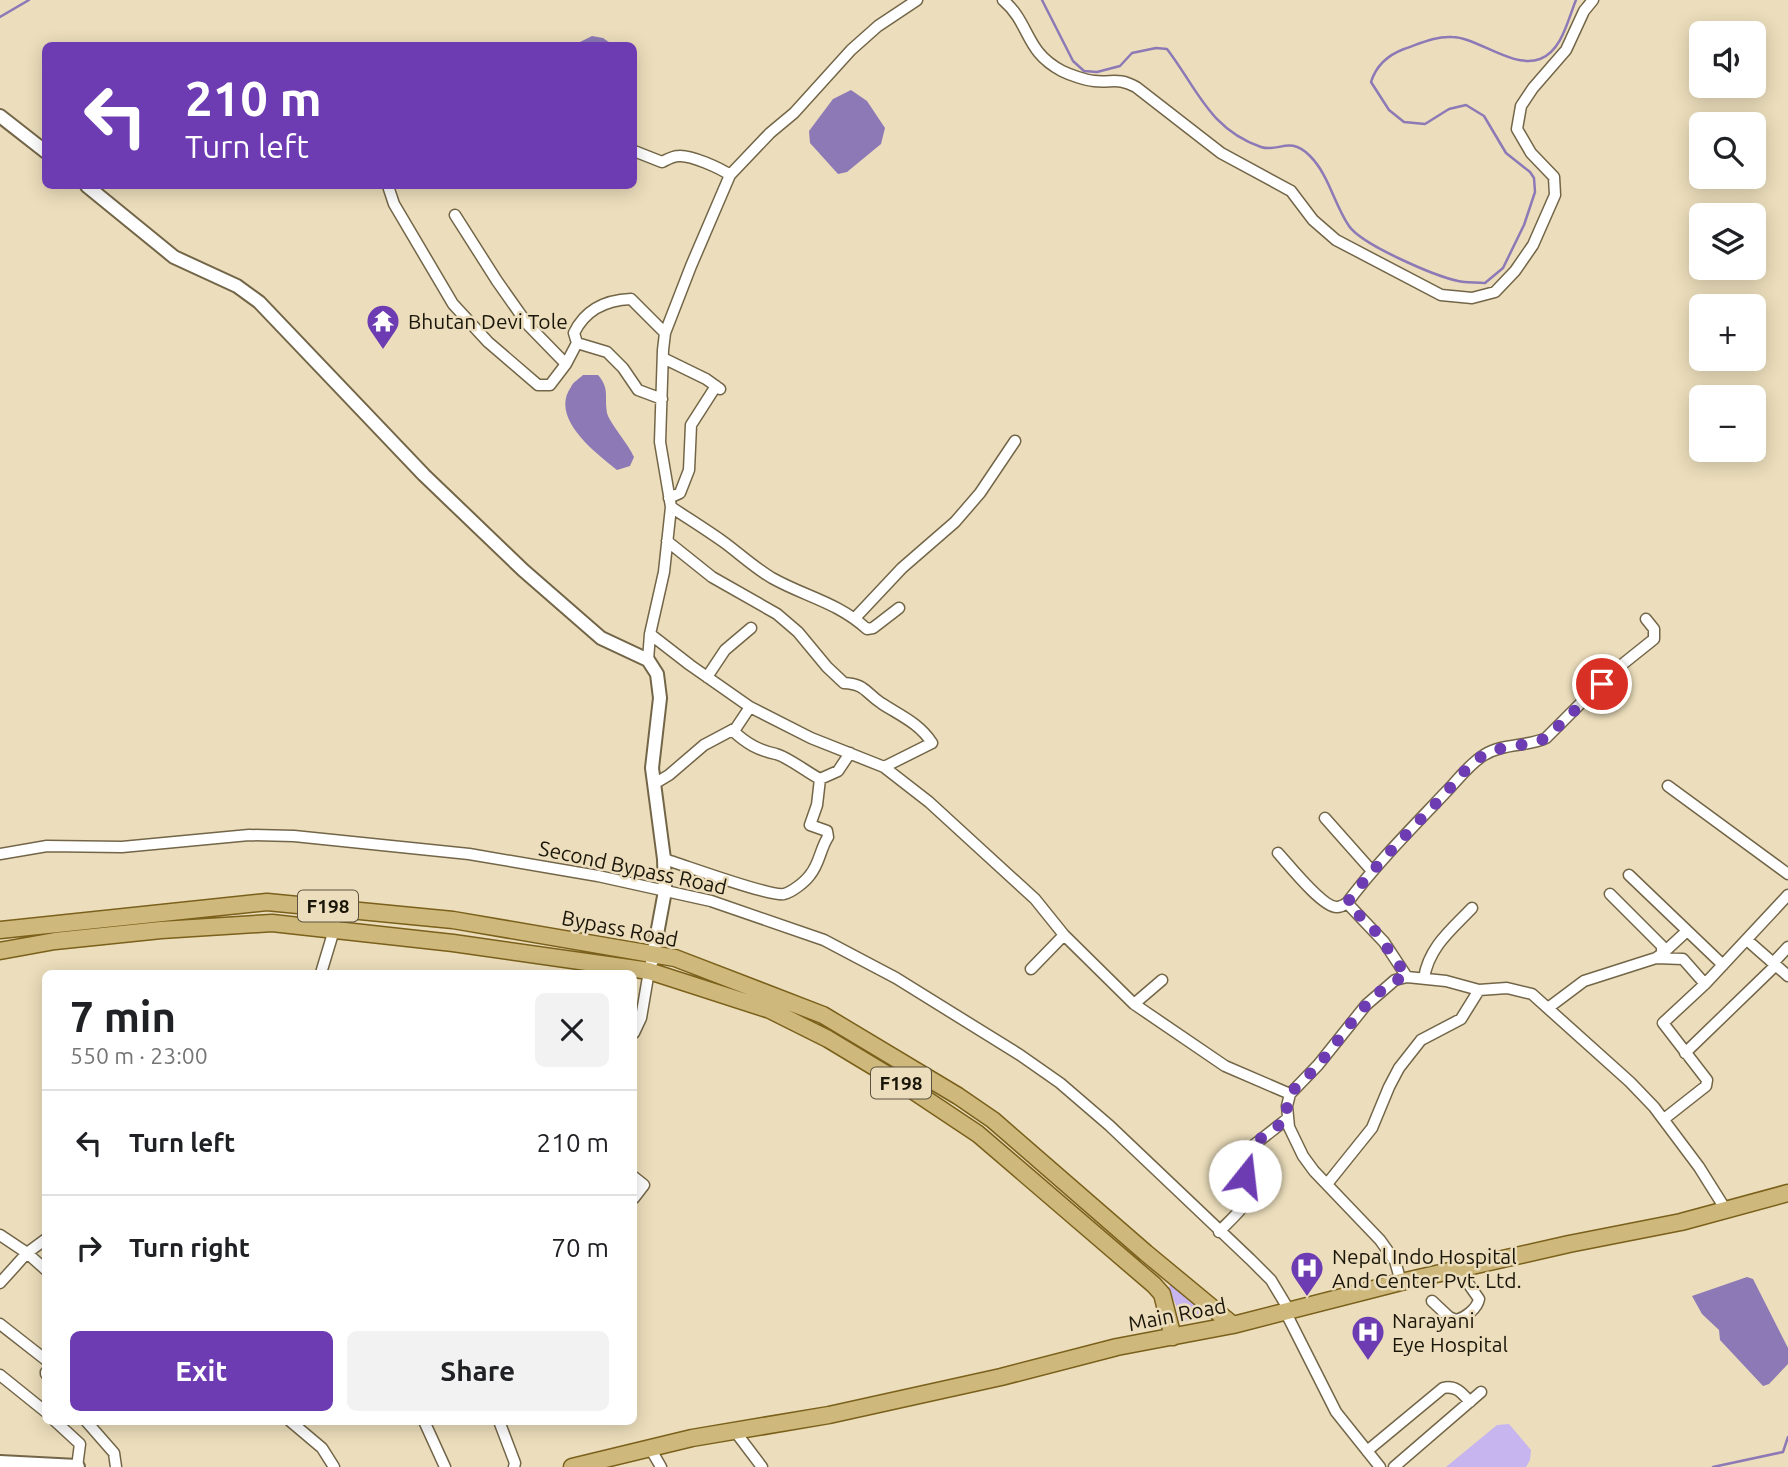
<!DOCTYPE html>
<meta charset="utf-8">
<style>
:root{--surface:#fff;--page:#f2f2f2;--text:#202124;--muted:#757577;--line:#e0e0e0;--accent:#6d3cb3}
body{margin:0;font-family:Ubuntu,sans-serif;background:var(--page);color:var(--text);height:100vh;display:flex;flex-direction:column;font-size:26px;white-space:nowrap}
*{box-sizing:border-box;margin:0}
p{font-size:23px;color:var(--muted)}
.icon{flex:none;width:38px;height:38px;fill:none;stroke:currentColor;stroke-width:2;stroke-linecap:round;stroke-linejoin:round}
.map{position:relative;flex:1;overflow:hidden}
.drawer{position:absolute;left:42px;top:970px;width:595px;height:455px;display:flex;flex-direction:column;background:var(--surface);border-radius:10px;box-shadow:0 4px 18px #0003}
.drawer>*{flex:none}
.hud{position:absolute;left:42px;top:42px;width:595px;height:147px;border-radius:10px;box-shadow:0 4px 18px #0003;background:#6d3cb3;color:#fff;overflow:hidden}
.tools{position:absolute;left:1689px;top:21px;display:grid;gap:14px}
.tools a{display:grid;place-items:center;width:77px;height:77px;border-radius:10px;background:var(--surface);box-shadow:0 4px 18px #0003;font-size:35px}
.pin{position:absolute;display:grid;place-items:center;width:60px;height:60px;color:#fff;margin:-30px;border:4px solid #fff;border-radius:50%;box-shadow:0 2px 7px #0007}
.me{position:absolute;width:77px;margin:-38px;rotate:16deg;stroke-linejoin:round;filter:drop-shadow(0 0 5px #0008)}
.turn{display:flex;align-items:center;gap:24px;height:147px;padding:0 28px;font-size:32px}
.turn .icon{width:91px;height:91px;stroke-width:2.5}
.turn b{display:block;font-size:49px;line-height:60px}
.round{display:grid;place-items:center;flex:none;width:74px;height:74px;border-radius:10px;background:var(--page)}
.head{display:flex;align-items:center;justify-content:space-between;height:119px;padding:0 28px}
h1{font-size:42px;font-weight:600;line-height:52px}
.primary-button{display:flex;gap:14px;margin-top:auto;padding:14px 28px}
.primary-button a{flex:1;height:80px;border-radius:10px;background:var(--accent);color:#fff;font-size:28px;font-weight:600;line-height:80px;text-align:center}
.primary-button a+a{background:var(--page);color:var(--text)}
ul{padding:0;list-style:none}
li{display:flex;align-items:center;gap:21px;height:105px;padding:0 28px;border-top:2px solid var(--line)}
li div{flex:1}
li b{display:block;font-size:26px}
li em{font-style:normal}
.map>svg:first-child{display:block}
</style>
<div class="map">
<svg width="1788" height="1467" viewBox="0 0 1788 1467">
<rect width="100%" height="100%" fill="#ecdebc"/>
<path fill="#c7b5ef" d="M1171,1284L1207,1313L1205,1317L1179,1322L1176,1305L1168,1289Z
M1509,1424L1531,1450L1530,1460L1526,1467H1446L1497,1425Z"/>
<path fill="#8c79b6" d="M592,36L603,38L613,45H574Z
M851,90L867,101L885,128L881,144L847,172L838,174L810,143L809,131L833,99Z
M583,375H598C610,389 604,396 607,413C609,422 629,445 634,457L630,466L617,470C596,453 549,418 571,387C573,382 579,379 583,375Z
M1747,1277L1753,1279L1788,1348V1364L1769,1384L1763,1386L1720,1340L1719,1330L1702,1314L1692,1296Z"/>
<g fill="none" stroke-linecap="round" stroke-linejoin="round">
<path stroke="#8c79b6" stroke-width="2.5" d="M1042,0L1073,61L1084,71L1097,72L1120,66L1132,53L1156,48L1167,49C1197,88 1209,129 1261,147C1279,153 1289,135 1310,156C1329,175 1334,204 1349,226C1362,245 1435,276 1458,281C1466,283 1476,282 1485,283L1503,268L1524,225L1535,192L1534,178L1530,172L1506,153L1484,116L1466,105L1449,109L1425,124L1404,122L1389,110L1371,82C1376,66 1388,55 1404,49C1419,44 1435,36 1452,37C1477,37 1512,69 1540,59C1562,51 1568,19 1576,0
M0,17L29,0
M1713,1467L1783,1452L1788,1437"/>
<defs>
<path id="minor" d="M1003,0C1031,24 1024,51 1062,71C1070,75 1085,80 1094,81C1112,83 1118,77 1136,87L1221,153L1291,191L1313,220L1336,240L1441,295L1472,298L1495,292L1515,271L1533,245L1555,195L1554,177L1531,153L1517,129L1521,106L1533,88L1566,50L1584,11L1593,0
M634,151L662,162C668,159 673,156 679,156C691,155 720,168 730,175
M388,186L394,204L453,304L488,342L538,385H550L566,364L577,343L574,333C585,310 606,300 631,299L665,333
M455,215L497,281L528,325L566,364
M577,343L607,352L623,368L638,390L662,399
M663,358L706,379L720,389
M669,498L680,493L689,470L691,425L716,386
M671,507C689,519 707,530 725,543C741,555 755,568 772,578C806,597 837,602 867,629L873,628L899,608
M667,541L712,577L777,614L798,632L827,667L844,683C865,684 865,692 881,703C901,716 919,723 932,743L884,767
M855,618L902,568L955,522L980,493L1015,441
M650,634L690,665L750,707L811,738L884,767L929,802L1035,899L1064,935L1134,1004L1225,1066L1290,1094
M648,660L650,634L664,572L671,507L660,442L663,350L665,333L691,266L730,175L770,133L794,113L851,50L878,26L917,0
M707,677L725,650L751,628
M732,730C747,744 758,750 776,754C788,757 808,773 820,779L838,771L850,753
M654,784L669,775L704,745L736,728L750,707
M1668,786L1788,874
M1325,818L1372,871
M1278,853C1288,864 1323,908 1337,907C1340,907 1344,905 1347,903C1377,863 1411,829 1445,793C1457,781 1469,764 1484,755C1503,743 1527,747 1546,738L1609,675L1654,639V629L1646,619
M0,854L47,846L122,847L249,835L294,836L469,854L598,876L711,901L824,940L896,978L1020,1055L1060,1083L1110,1126L1250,1259L1271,1280L1289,1310
M664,859C684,865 770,897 784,894C792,892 805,882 810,875C820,863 820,849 828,837L827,831L810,825L817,805L820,779
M1629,875L1723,965
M1347,903L1384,942L1407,977
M1747,940L1788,976
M1662,954L1687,931
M1656,958L1683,959L1705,984
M1773,963L1788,947
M1031,969L1064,935
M321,973L334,930L335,907
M1424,978C1429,947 1451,930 1472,908
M1134,1004L1162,980
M1548,1008L1584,981L1656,958L1662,954V946L1610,894
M634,1033L641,1018L649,971
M1685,1053L1776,965
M1664,1119L1706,1086L1707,1080L1663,1023L1705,984L1788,895
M634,1177L644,1185L634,1198
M1327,1184L1372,1128L1389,1087L1399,1068L1421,1040L1461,1019L1479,990
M1219,1232C1228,1222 1244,1209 1248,1197C1253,1178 1236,1169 1250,1148L1287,1119
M0,1235L27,1253L0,1283
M46,1239L27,1253L46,1270
M1401,1282L1395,1261L1380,1240L1314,1171L1303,1156L1289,1127L1287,1106L1290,1094L1318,1065L1366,1005L1395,980L1407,977L1446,981L1479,990L1507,988L1532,994L1630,1082L1654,1107L1699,1167L1726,1210
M1432,1301L1449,1317L1456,1320C1465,1318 1477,1309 1479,1299L1458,1269
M1285,1311L1336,1412L1380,1467
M0,1324L46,1360
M46,1372V1374
M0,1375L46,1412
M55,1421L80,1444L77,1467
M86,1421L114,1453L116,1467
M290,1421L322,1448L334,1467
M424,1421L445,1467
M499,1421L515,1463L514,1467
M734,1430L762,1467
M650,1448L661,1467
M1367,1451L1443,1388C1456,1385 1462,1393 1470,1402
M1394,1467L1481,1392"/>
<path id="tertiary" d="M0,116L46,152
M87,186L174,257L237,286L259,302L424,475L523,570L601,638L648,660L657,674L660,698L652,768L664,859L665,891L652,961"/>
<path id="secondary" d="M0,1463L77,1467"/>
<path id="primary" d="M0,930L267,902L453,920L675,958L823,1015L958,1096L993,1120L1146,1253L1233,1325
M0,951L55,941L161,930L272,923L453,943L629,968L649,971L770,1010L828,1039L906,1086L978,1134L1154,1285L1162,1294L1173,1337
M572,1467L692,1438L829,1415L1001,1377L1117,1347L1233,1325L1401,1282L1569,1244L1681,1222L1788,1193"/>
</defs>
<use href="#minor" stroke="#736648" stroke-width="13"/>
<use href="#tertiary" stroke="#736648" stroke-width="16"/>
<use href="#secondary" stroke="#736648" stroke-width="18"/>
<use href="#primary" stroke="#7a601b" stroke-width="19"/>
<use href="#minor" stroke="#fff" stroke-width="10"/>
<use href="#tertiary" stroke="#fff" stroke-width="12"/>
<use href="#secondary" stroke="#fff" stroke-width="14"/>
<use href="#primary" stroke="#ceb87c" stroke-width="16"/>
</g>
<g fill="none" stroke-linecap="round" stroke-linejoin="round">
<path stroke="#6d3cb3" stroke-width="12" stroke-dasharray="0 21.6" d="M1245,1176C1240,1146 1266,1136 1287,1119C1287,1110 1286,1100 1291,1093C1299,1083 1310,1075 1318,1065C1343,1038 1370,987 1407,976L1375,931L1347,903C1375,865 1409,832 1442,797C1454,784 1468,764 1484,755C1503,744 1527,747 1546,738L1602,684"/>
</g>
<defs>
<symbol id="temple-pin" viewBox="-11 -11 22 30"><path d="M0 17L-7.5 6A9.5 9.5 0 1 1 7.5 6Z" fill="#6d3cb3" stroke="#ecdebc"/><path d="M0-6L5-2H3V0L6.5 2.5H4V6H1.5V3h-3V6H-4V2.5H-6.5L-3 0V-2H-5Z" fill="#fff"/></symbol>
<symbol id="hospital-pin" viewBox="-11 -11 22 30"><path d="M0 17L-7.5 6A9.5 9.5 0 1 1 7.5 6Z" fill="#6d3cb3" stroke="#ecdebc"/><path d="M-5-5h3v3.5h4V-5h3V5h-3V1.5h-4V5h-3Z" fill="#fff"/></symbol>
</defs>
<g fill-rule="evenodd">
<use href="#temple-pin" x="364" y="302" width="38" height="52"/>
<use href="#hospital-pin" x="1288" y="1249" width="38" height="52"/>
<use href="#hospital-pin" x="1349" y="1313" width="38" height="52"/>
</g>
<g text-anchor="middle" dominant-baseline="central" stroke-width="5" stroke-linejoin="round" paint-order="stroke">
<g fill="#ecdebc" stroke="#5a523f" stroke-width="2">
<rect x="298" y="890.5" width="60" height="31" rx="5"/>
<rect x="871" y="1067.5" width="60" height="31" rx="5"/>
</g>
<g font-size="19" font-weight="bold" fill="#1b160a">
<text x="328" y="906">F198</text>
<text x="901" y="1083">F198</text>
</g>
<g font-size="21" fill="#1b160a" stroke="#ecdebc" text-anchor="start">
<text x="408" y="321">Bhutan Devi Tole</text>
<text x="1332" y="1256">Nepal Indo Hospital<tspan x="1332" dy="24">And Center Pvt. Ltd.</tspan></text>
<text x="1392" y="1320">Narayani<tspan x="1392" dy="24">Eye Hospital</tspan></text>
</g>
<g font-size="21" fill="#1b160a" stroke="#ecdebc">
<text transform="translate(633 867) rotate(12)">Second Bypass Road</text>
<text transform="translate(620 928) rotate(11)">Bypass Road</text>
<text transform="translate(1177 1314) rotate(-11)">Main Road</text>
</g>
</g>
</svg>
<div class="tools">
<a><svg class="icon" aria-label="sound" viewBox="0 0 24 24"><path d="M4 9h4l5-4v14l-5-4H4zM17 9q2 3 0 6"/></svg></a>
<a><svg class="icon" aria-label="search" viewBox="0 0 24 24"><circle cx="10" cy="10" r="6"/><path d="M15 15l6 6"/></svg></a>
<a><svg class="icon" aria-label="layers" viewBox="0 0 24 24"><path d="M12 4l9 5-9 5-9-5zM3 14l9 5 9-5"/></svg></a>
<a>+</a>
<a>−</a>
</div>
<div class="pin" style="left:1602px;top:684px;background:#d93025"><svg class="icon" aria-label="arrive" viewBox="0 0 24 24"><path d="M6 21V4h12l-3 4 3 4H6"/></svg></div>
<svg class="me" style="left:1245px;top:1176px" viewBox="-20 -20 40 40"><circle r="19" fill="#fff"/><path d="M0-13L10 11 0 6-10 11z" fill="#6d3cb3"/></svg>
<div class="hud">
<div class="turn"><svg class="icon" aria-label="left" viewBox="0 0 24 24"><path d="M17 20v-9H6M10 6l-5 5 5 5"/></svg><div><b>210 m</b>Turn left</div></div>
</div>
<section class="drawer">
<div class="head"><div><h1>7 min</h1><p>550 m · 23:00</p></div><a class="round"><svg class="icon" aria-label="close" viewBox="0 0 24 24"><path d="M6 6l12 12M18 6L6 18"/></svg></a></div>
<ul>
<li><svg class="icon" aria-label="left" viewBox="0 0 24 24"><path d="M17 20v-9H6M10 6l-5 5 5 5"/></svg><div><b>Turn left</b></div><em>210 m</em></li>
<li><svg class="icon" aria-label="right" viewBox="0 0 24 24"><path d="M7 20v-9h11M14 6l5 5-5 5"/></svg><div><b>Turn right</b></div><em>70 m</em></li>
</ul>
<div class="primary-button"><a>Exit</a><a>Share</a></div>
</section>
</div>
